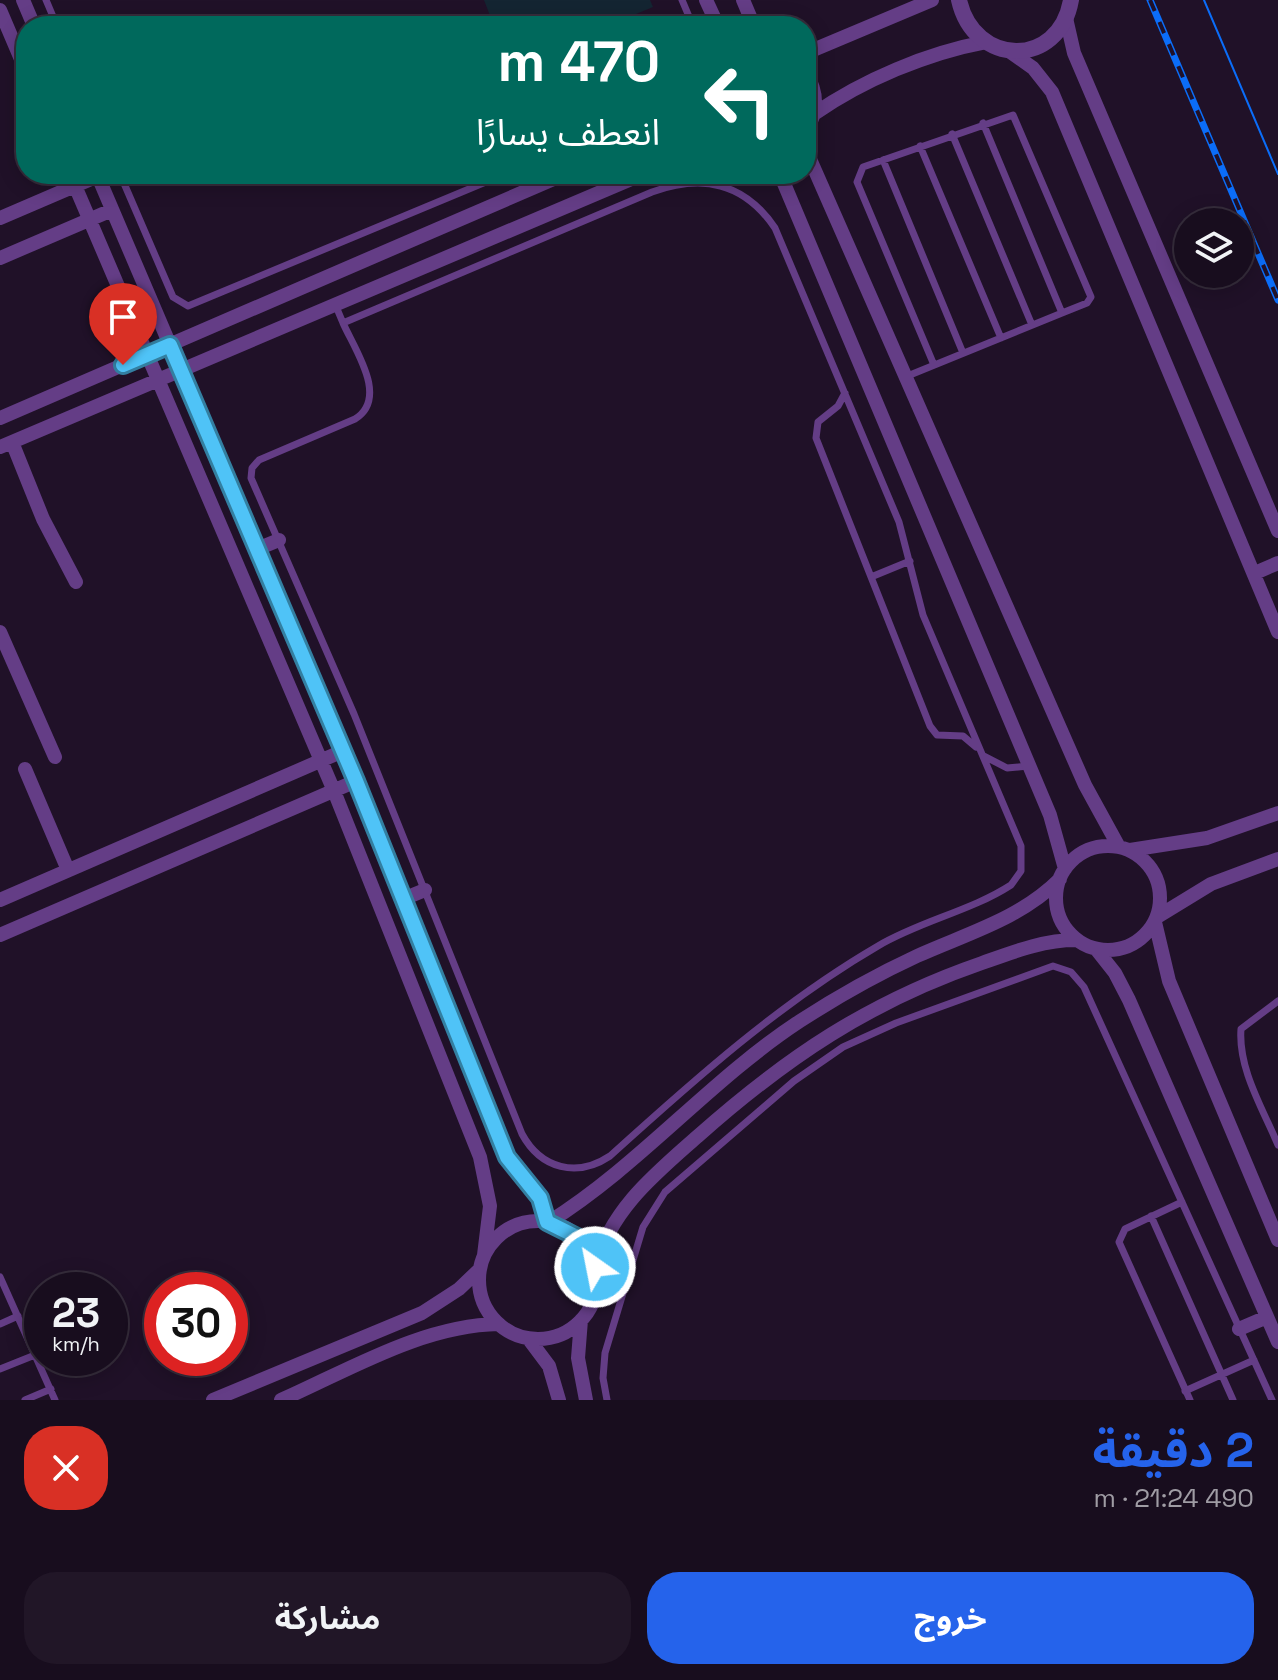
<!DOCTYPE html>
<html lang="ar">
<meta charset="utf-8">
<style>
:root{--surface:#180d1e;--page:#211627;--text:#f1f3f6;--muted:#9f9ca4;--line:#362d3c;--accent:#2563eb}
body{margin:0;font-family:"Space Grotesk","Noto Sans Arabic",sans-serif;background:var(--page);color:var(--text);direction:rtl;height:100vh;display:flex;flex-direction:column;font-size:30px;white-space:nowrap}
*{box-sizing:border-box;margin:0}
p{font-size:26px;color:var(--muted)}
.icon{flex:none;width:44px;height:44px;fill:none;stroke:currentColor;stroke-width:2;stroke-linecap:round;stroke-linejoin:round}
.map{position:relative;height:1400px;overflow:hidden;direction:ltr}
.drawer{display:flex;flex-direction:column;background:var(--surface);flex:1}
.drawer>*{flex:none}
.top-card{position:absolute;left:16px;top:16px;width:800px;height:168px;border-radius:32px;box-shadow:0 4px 20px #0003,0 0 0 2px var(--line);direction:rtl;background:#00695c;color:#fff;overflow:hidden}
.tools{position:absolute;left:1174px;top:208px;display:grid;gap:16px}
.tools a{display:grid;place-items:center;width:80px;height:80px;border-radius:50%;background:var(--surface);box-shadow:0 4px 20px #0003,0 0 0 2px var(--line);font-size:40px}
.speed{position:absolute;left:24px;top:1272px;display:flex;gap:16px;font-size:40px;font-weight:700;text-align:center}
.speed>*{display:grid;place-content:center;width:104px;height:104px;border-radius:50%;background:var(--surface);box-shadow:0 4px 20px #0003,0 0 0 2px var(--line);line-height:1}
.speed small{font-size:20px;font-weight:400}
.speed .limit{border:12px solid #d22;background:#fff;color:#111}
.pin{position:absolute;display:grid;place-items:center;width:68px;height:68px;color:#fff;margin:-82px -34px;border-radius:50% 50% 50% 0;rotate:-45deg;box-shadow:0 0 8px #0007}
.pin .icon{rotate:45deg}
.me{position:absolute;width:88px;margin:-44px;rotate:327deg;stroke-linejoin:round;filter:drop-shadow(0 0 6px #0008)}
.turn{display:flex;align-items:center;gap:28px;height:168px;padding:0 24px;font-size:36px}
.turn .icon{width:104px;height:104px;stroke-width:2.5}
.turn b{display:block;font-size:56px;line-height:68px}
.round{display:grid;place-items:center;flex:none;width:84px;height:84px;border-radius:32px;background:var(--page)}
.headline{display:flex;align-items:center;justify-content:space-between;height:136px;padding:0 24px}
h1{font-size:48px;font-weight:700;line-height:60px;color:var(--accent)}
.action{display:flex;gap:16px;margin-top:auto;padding:16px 24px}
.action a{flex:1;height:92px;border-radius:32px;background:var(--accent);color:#fff;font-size:32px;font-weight:700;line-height:92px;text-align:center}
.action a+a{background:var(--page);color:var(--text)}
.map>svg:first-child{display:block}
</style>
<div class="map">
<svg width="1278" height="1400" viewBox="0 0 1278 1400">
<rect width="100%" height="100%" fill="#201128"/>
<path fill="#142532" d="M484,0H650L653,7L607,26H494Z"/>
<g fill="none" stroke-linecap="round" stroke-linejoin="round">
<path stroke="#643d86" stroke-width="7" d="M46,0L57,26
M682,0L693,26
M983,123L1062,313
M952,134L1032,325
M920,146L1001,338
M883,160L963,353
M120,174L173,297L188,306L505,174
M335,304L343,323L652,192C702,174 744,182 775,228L899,522L923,615L1021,846V871L1011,885C971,911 920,921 878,946C780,1003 694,1080 610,1156C577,1178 541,1169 522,1134L354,714L251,478L252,468L259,460L355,419C389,398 355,350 343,323
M905,377L1062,313L1087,303L1091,297L1013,115L863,167L857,182L934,365
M845,393L838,406L818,422L816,438L930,726L937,735L963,736L976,747
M871,577L910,561
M984,756L1007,768L1028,766
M1278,1001L1241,1029C1238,1069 1263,1109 1278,1145
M1182,1202L1125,1229L1119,1242L1190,1400
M1151,1216L1233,1400
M0,1277L55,1400
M0,1324L18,1316
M0,1369L35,1355
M1185,1391L1254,1360
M25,1400L51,1389
M607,1400L603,1378L605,1353L643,1227L665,1192L794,1081L843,1047L896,1023L1053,966L1071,972L1084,987L1272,1400"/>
<path stroke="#643d86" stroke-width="14" d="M23,0L34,26
M706,0L718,26
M743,0L754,26
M0,10L26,71
M1066,18L1074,53L1278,531
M1009,51L1033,68L1052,92L1278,632
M806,53L932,0
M806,73C818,92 818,112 806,131
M814,114C863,80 927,53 986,42
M806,150L1085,785L1119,847
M70,174L334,791L480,1157L490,1206L484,1255
M97,174L356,781L507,1157L540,1198L547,1222
M780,174L1050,815L1065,869
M0,218L98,176
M0,258L112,210
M0,418L565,174
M12,442L43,519L76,582
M0,447L643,174
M257,549L279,540
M1255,573L1278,563
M0,632L55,757
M25,769L68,870
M1056 898a52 52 0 1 1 104 0a52 52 0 1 1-104 0Z
M1130,850L1207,838L1278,813
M403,899L425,890
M0,900L343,751
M1157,917L1211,884L1278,859
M1155,922L1169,981L1278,1240
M0,935L356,781
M1096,949L1115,973L1129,1000L1278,1342
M479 1280a59 59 0 1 1 118 0a59 59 0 1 1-118 0Z
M549,1222C640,1165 710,1080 800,1021C837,997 876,975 917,956C968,933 1020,919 1060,879
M595,1267C611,1209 655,1174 698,1136C787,1057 869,1002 982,963C1013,952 1043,940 1076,940
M581,1320L578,1358L586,1400
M1239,1329L1267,1317
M528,1338L549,1366L559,1400
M213,1400L422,1313L459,1289L480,1269
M281,1400C349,1370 423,1325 499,1324"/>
<path stroke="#643d86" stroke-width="16" d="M959,0C974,67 1059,69 1071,0"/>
<path stroke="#0b6df8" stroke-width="2" d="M1204,0L1278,174"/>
<defs>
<path id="rail" d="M1150,0L1278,300"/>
</defs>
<use href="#rail" stroke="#0b6df8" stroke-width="7"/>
<use href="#rail" stroke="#201128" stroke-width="4" stroke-dasharray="12" stroke-linecap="butt"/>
</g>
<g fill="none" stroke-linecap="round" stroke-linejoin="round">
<defs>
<path id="route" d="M123,365L170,345L356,781L507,1157L540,1198L547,1222L579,1238L595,1267"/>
</defs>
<use href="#route" stroke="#337fa1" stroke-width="20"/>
<use href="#route" stroke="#4fc3f7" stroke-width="14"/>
</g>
</svg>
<div class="tools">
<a><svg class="icon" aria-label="layers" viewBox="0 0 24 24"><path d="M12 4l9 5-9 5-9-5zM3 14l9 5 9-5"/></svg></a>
</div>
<div class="speed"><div>23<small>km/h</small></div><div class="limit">30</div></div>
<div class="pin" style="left:123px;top:365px;background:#d93025"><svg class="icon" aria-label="arrive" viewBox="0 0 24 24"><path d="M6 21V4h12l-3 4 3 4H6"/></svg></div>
<svg class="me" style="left:595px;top:1267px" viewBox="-20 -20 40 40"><circle r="17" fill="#4fc3f7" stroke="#fff" stroke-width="3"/><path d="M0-11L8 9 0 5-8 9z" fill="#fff"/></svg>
<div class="top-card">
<div class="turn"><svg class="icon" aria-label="left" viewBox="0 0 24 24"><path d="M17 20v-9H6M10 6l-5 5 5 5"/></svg><div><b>470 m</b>انعطف يسارًا</div></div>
</div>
</div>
<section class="drawer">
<div class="headline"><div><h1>2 دقيقة</h1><p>490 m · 21:24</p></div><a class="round" style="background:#d93025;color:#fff"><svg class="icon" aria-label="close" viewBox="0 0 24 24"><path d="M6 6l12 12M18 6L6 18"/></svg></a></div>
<div class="action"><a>خروج</a><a>مشاركة</a></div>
</section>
